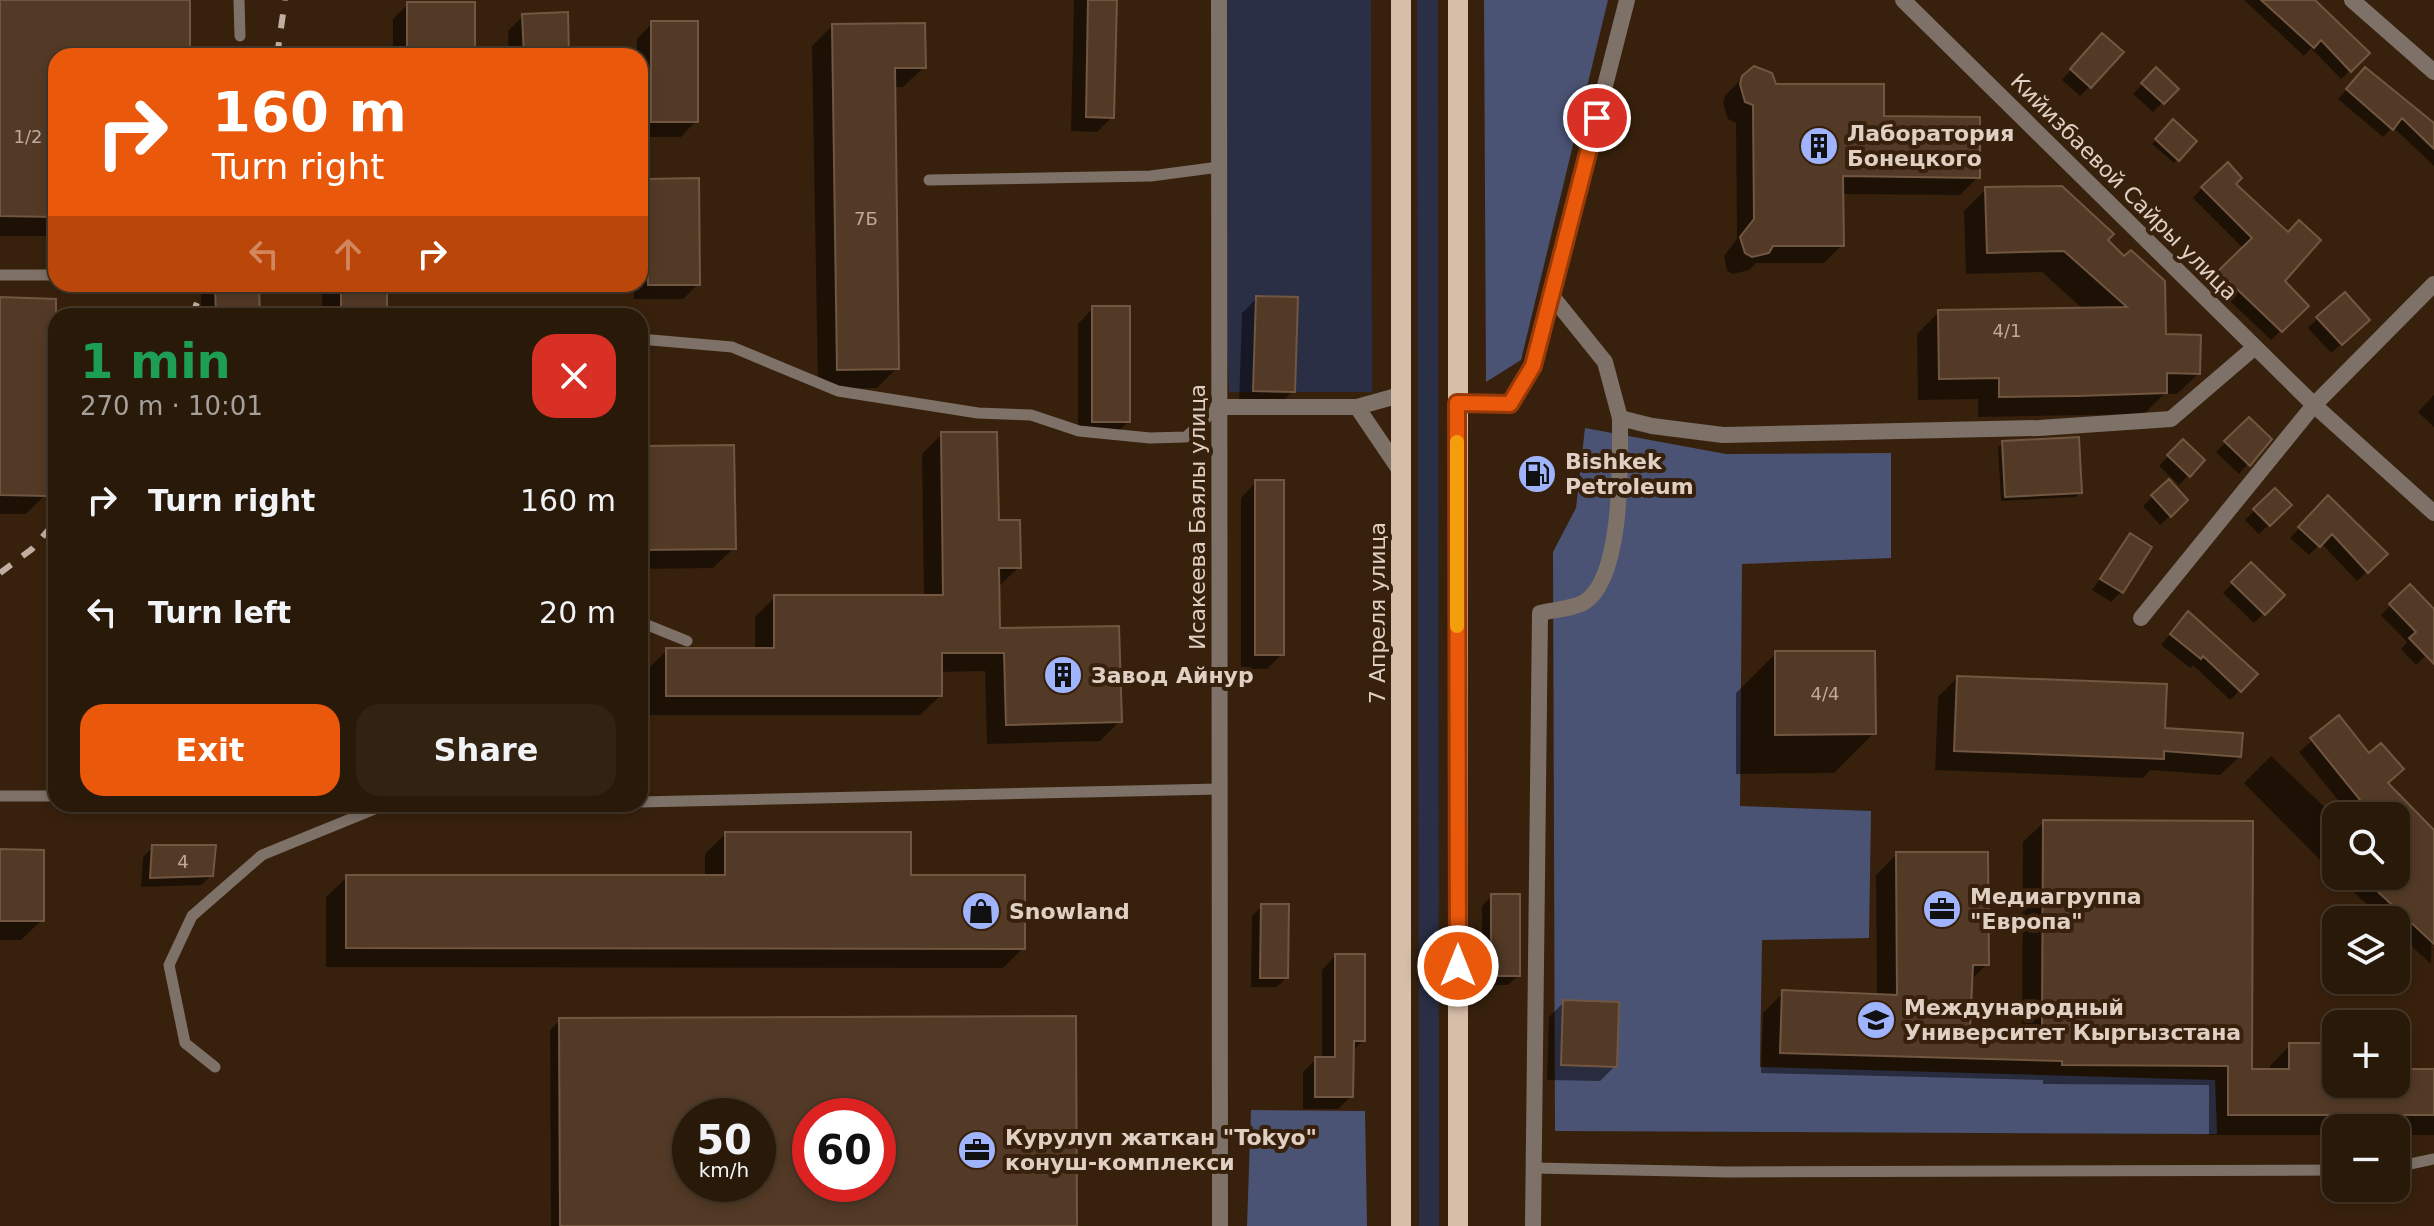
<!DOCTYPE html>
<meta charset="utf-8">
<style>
:root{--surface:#291909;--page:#312212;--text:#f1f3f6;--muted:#a5a09c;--line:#45382a;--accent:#ea580c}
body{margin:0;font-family:"DejaVu Sans",sans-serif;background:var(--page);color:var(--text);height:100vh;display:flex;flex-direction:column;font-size:30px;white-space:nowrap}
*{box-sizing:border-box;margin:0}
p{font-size:26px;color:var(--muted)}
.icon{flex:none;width:44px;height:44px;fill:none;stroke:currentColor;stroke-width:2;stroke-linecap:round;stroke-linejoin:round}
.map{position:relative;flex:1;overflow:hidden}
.drawer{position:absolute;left:48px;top:308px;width:600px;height:504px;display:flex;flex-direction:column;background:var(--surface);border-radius:24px;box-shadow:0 4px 12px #0003,0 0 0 2px var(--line)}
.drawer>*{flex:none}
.guide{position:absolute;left:48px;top:48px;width:600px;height:244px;border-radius:24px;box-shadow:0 4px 12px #0003,0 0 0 2px var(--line);background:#ea580c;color:#fff;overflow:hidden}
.controls{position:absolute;left:2322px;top:802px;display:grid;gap:16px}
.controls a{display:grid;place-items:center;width:88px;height:88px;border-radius:16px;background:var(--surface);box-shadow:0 4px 12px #0003,0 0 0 2px var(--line);font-size:40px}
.speed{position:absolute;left:672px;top:1098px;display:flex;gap:16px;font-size:40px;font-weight:700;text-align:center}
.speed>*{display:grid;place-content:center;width:104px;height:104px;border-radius:50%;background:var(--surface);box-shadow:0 4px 12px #0003,0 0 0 2px var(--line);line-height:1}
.speed small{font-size:20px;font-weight:400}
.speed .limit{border:12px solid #d22;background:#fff;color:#111}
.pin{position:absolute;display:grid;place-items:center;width:68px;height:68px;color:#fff;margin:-34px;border:4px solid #fff;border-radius:50%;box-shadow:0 2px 8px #0007}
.me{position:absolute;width:88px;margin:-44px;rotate:0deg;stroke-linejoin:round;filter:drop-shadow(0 0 6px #0008)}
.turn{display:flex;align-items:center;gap:28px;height:168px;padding:0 32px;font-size:36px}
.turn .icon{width:104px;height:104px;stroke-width:2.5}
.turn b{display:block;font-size:56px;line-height:68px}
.lanes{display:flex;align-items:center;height:76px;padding:0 32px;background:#0003;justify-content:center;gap:40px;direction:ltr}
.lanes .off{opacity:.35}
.round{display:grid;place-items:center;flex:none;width:84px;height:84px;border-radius:24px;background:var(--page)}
.overview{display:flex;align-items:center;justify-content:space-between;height:136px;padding:0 32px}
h1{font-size:48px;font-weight:700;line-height:60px;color:#1e9e55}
.action{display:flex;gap:16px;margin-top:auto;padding:16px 32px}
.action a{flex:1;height:92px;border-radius:24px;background:var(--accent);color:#fff;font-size:32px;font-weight:700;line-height:92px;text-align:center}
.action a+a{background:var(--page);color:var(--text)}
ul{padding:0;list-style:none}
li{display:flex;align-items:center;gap:24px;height:112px;padding:0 32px}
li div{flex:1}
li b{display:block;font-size:30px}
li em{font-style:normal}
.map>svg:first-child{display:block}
</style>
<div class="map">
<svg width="2434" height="1226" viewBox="0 0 2434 1226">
<rect width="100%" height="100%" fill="#37210c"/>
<path fill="#2a2f46" d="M1219,0H1371L1372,392H1229L1219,167Z
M1417,0H1438L1439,1226H1419Z"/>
<path fill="#4b5374" d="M1484,0H1608L1521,360L1486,382Z
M1585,428L1726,454L1891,453V558L1742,564L1740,806L1871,811L1869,938L1762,940L1760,1067L2215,1080L2217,1134L1555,1131L1553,552L1576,508Z
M1251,1110L1365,1111L1367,1226H1247Z"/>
<path fill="#0007" fill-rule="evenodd" d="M0,0H188V56H56V236H0Z
M1074,0H1115L1112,117L1097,132L1071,131Z
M2244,0H2302L2368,53L2341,79L2311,48L2304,56Z
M408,4L473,47L464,56H393V19Z
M523,16L567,56H509L508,31Z
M652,23L696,121L681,137H640V56H637V39Z
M832,26L924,67L903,87H893L897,368L877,388L818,389L812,46Z
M2093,45L2090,86L2080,96L2062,80Z
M2156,70L2176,89L2153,112L2133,94Z
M1743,77L1882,118L1978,177L1960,195L1841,194L1842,245L1824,263H1756L1749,270L1733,274L1727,271L1724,256L1737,239L1736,123L1728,119L1723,103L1725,96Z
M2356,79L2434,129V166L2393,127L2383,137L2338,99Z
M2173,122L2194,141L2174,163L2152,144Z
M648,181L698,284L683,299H634V284H640V189Z
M2233,184L2282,281L2306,306L2271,340L2210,282L2244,249L2193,198L2202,188Z
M1986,189L2106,240L2164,336L2199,373L2177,394H2164L2144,414L1978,417V399L1918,400L1917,334L1939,312L2084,310L2042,272L1966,274L1964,211Z
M206,284H257L258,316H201V289Z
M322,284H385V316H322Z
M1257,298L1293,391L1278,406L1239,405L1242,313Z
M0,299L56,354V420L46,430L45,495L26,514H0Z
M1093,308L1128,422L1113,437H1078V324Z
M2318,318L2358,329L2331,353L2308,328Z
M2434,395V427L2418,412Z
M2249,419L2269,439L2239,474L2216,452Z
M942,434L997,522L1019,567L999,586L998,630L1120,721L1100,741L987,744L985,671L940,672V696L920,715H647V670L667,650H755V617L775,597H924L922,454Z
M2183,441L2203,460L2179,485L2159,466Z
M2003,443L2080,492L2076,497L2001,501L1998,447Z
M640,448L734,548L713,568L640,569Z
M1256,482L1282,654L1267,669H1241V498Z
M2275,490L2289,505L2259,534L2245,520Z
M2153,496L2176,510L2160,525L2143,506Z
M2328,498L2385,554L2357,581L2321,543L2309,555L2290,538Z
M2130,536L2121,592L2111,602L2092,590Z
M2251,565L2282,595L2254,623L2223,593Z
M2410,586L2434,610V648L2416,665L2401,649L2407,642L2381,615Z
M2179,624L2256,674L2230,700L2193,665L2190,668L2161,645Z
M1776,653L1874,733L1834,773L1736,774V693Z
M1957,678L2163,730L2240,756L2220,775L2150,770L2143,778L1935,770L1938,697Z
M2338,718L2386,784L2434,833L2431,964L2396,932V920H2384L2336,876H2396V816H2351L2299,752Z
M2271,756L2336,818V876L2244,783Z
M2044,822L2250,1071H2270V1066L2290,1045H2336V1084H2396V1071H2434V1135H2396V1128H2336V1135H2209V1085L2043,1084V1080L1761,1073L1763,1013L1783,993L1877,996L1876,875L1897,854L1987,964L1970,981L1968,1030L2022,1031L2023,842Z
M725,834L909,877L1023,948L1003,968L326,967V897L347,877H705V854Z
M153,847L211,875L202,885L141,887L143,857Z
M0,851L42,920L21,940H0Z
M1492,896L1518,976L1508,985H1482V906Z
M1262,906L1286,978L1277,987H1251L1252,916Z
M1335,956L1363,1041L1352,1052L1351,1096L1338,1109H1303V1072L1316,1059H1322V970Z
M1564,1002L1615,1066L1600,1081L1547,1080L1549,1017Z
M1074,1018L1075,1226H551L550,1030L560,1020ZM690,1116H758V1184H690ZM810,1116H878V1184H810Z"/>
<path fill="#533a26" stroke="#715741" stroke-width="2" fill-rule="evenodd" d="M0,0H190V56H56V217L0,216Z
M1088,0H1117L1114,118L1086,117Z
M2261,0H2315L2370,53L2351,72L2321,40L2314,48Z
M407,2H475V48H407Z
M568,12L569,56H524L522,14Z
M651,21H698V122H651Z
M925,23L926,68H895L899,369L837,370L832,24Z
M2102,33L2124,52L2091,88L2070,69Z
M1754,66L1772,73L1776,84H1884V116L1980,117V178L1843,176L1844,246H1773L1769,253L1752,257L1745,253L1740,237L1754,219L1753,105L1745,102L1740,84L1742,76Z
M2156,67L2179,89L2164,104L2141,83Z
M2365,67L2434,123V149L2402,118L2393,130L2346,89Z
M2173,119L2197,141L2179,161L2155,139Z
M2228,162L2242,178L2236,184L2288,232L2299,220L2321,240L2285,281L2309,306L2282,332L2218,271L2252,238L2201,187Z
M699,178L700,285H648L647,179Z
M2062,186L2114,234L2108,240L2124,256L2131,250L2165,281L2166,334L2201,335L2200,374L2167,373V393L2077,396L1999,397V378L1939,379L1938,310L2127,307L2064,251L1987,253L1985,187Z
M215,284H259L260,316H216Z
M341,284H387V316H341Z
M2345,292L2370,320L2342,345L2316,317Z
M1256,296L1298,297L1295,392L1253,391Z
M0,297L56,299V418H48L47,496L0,495Z
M1092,306H1130V422H1092Z
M2249,417L2272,439L2250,466L2224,441Z
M941,432H997L999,520H1020L1021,568H999L1000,628L1119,626L1122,722L1006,725L1004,653H942V696H666V648H774V595H943Z
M2079,437L2082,493L2005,497L2002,441Z
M2183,439L2205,460L2190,477L2167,455Z
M734,445L736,549L640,550V446Z
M2169,479L2188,500L2171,517L2151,495Z
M1255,480H1284V655H1255Z
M2275,488L2292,505L2270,526L2253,509Z
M2328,495L2388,554L2368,573L2332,534L2320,547L2298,527Z
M2130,533L2152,547L2123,593L2100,579Z
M2251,562L2285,595L2265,615L2231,582Z
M2410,584L2434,609V664L2409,638L2416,632L2389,604Z
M2188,611L2258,674L2241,692L2203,656L2201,659L2170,634Z
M1775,651H1875L1876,734L1775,735Z
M1957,676L2167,684L2165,728L2243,733L2241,757L2164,751V759L1954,751Z
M2339,715L2369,753L2381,743L2404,769L2388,783L2434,830V944L2361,876H2396V816H2373L2310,738Z
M2043,820L2253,821L2252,1069H2289V1043H2336V1084H2396V1069H2434V1115H2228V1066L2062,1065V1061L1780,1053L1782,990L1897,995L1896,852H1988L1989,965H1973L1970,1029H2042Z
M725,832H911V875H1025V949L346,948V875H725Z
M152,845H216L213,876L150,878Z
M0,849L44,850V921H0Z
M1491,894H1520V976H1491Z
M1261,904H1289L1288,978H1260Z
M1335,954H1365V1041H1354L1353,1097H1315V1057H1335Z
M1563,1000L1619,1002L1617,1067L1561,1065Z
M1076,1016L1077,1226H560L559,1018ZM690,1116H758V1184H690ZM810,1116H878V1184H810Z"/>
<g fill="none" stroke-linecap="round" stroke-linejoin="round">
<path stroke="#7e7268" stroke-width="11" d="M239,0L240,36
M929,180L1151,176L1219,167
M0,275H56
M640,339L732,347L838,391L978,413L1031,415L1079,431L1150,438L1186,437L1218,407
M640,622L687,641
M0,796H56
M640,802L1219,789
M215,1067L185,1043L169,965L192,916L262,855L387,804
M2396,1167L2434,1159
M1535,1168L1728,1172L2336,1170"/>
<path stroke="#7e7268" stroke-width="16" d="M1219,0L1220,1226
M1903,0L2314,405L2434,513
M2352,0L2434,72
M1551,295L1605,362L1620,418L1652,426L1723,435L2039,428L2171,419L2255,347
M1457,403L1510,404L1533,366L1627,0
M1218,407H1357L1400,395
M1357,407L1401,472
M2141,618L2314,405L2434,284
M1533,1226L1540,613C1552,610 1571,609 1583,603C1624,580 1620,460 1620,418"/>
<path stroke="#d7bea9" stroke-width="20" d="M1401,0V1226
M1458,0V1226"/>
<path stroke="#c0afa1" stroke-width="6" stroke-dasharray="14 14" stroke-linecap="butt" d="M277,56L285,0
M192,316L204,284
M0,573L32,549L56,521"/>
</g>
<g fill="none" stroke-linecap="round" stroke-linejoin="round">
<defs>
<path id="route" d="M1458,966L1457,403L1510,404L1533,366L1597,118"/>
</defs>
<use href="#route" stroke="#983908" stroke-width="20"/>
<use href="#route" stroke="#ea580c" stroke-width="14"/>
<path stroke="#f59e0b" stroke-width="14" d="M1457,626V442"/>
</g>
<defs>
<symbol id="building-disc" viewBox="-11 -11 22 22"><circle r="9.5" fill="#a0b3fd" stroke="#37210c"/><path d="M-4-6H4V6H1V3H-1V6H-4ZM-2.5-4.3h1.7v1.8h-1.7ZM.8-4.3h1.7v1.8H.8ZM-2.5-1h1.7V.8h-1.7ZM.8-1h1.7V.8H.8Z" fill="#111"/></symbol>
<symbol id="fuel-disc" viewBox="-11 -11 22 22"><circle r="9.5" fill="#a0b3fd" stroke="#37210c"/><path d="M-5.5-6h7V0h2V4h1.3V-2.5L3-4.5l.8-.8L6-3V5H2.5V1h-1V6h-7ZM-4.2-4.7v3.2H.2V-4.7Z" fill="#111"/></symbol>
<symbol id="office-disc" viewBox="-11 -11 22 22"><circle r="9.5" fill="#a0b3fd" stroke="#37210c"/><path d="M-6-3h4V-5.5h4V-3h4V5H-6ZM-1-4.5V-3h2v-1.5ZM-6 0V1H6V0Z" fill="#111"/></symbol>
<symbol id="shop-disc" viewBox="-11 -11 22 22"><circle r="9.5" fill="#a0b3fd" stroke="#37210c"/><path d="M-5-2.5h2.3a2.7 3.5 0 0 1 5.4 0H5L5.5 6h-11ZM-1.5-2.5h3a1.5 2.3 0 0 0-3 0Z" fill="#111"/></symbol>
<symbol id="university-disc" viewBox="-11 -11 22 22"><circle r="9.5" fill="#a0b3fd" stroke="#37210c"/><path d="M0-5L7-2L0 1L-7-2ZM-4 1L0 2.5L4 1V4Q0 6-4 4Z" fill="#111"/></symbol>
</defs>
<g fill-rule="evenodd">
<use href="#building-disc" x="1797" y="124" width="44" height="44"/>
<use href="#fuel-disc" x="1515" y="452" width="44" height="44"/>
<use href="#building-disc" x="1041" y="653" width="44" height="44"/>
<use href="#office-disc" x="1920" y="887" width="44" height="44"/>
<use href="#shop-disc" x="959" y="889" width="44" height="44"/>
<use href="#university-disc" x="1854" y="998" width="44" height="44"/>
<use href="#office-disc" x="955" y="1128" width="44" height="44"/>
</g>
<g text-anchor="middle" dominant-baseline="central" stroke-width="8" stroke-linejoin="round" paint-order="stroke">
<g font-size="18" fill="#bdaa9c">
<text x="28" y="136">1/2</text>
<text x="866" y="218">7Б</text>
<text x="2007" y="330">4/1</text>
<text x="1825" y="693">4/4</text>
<text x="183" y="861">4</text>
</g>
<g font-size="22" font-weight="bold" fill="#e0d0c4" stroke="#37210c" text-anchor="start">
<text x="1847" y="133">Лаборатория<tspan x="1847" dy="25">Бонецкого</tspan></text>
<text x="1565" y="461">Bishkek<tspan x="1565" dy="25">Petroleum</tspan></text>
<text x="1091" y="675">Завод Айнур</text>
<text x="1970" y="896">Медиагруппа<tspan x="1970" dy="25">"Европа"</tspan></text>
<text x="1009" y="911">Snowland</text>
<text x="1904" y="1007">Международный<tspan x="1904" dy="25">Университет Кыргызстана</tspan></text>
<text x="1005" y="1137">Курулуп жаткан "Tokyo"<tspan x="1005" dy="25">конуш-комплекси</tspan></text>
</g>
<g font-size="22" fill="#e0d0c4" stroke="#37210c">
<text transform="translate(2124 187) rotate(45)">Кийизбаевой Сайры улица</text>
<text transform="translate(1197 517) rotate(-90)">Исакеева Баялы улица</text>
<text transform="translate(1377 613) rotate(-90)">7 Апреля улица</text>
</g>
</g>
</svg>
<div class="controls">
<a><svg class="icon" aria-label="search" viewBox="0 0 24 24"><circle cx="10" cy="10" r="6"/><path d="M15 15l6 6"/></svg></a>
<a><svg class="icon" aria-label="layers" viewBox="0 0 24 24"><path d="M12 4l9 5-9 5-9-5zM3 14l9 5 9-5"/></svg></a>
<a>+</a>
<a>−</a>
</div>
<div class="speed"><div>50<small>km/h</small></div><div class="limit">60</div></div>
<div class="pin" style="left:1597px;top:118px;background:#d93025"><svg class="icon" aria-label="arrive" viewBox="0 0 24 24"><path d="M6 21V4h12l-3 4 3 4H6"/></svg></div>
<svg class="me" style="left:1458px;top:966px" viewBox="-20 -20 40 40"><circle r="17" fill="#ea580c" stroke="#fff" stroke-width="3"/><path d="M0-11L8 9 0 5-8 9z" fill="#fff"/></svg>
<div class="guide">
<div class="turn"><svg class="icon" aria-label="right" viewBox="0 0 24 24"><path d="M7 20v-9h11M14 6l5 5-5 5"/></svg><div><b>160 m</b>Turn right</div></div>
<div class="lanes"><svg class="icon off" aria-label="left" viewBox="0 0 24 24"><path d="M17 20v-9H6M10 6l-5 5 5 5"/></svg><svg class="icon off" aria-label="ahead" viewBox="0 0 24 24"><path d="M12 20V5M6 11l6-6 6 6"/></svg><svg class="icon" aria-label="right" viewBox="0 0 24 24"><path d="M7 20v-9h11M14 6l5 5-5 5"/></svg></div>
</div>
<section class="drawer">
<div class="overview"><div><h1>1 min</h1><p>270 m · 10:01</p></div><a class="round" style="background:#d93025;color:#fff"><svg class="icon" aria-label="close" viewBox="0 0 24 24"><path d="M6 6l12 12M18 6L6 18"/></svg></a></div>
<ul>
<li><svg class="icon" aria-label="right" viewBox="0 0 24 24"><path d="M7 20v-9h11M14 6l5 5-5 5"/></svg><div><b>Turn right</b></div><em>160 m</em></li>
<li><svg class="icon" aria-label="left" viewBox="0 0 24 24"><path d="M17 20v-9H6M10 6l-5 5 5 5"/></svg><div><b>Turn left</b></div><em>20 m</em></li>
</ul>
<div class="action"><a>Exit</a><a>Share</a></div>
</section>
</div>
